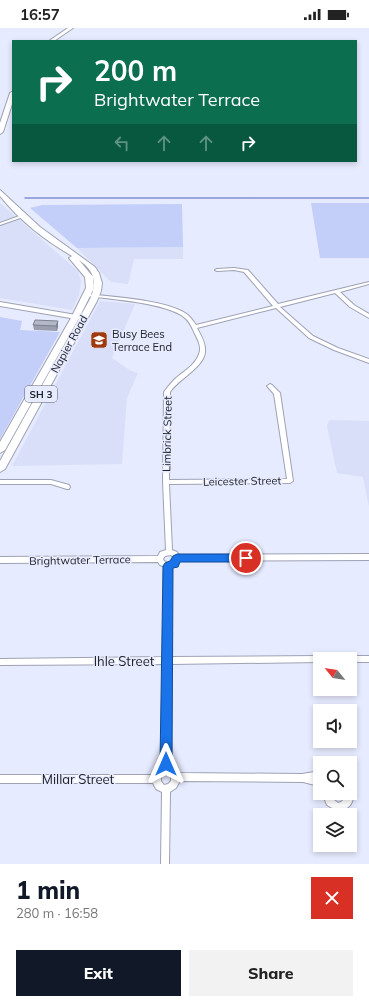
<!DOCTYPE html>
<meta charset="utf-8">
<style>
:root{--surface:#fff;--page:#f2f2f2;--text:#222;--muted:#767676;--accent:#111827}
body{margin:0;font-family:Mulish,sans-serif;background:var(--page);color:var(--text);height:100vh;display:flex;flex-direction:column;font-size:15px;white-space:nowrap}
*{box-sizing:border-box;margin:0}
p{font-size:13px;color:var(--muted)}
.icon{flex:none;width:22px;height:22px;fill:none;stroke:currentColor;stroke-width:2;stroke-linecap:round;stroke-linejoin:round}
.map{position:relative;height:836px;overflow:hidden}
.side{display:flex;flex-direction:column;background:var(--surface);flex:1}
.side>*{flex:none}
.guide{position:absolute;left:12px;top:12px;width:345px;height:122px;border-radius:0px;box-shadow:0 2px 6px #0003;background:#0b6e4f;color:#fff;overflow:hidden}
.needle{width:26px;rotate:300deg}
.fabs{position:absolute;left:313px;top:624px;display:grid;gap:8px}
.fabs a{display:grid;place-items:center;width:44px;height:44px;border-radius:0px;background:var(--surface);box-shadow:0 2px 6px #0003;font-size:20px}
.pin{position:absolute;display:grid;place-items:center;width:34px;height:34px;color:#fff;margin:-17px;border:2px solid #fff;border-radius:50%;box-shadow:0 1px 4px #0007}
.me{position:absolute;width:44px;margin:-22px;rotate:0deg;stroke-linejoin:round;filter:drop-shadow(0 0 3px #0008)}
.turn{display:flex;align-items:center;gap:14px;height:84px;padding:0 16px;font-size:18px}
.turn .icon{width:52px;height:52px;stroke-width:2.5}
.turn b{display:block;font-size:28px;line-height:34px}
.lanes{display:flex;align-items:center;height:38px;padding:0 16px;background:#0003;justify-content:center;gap:20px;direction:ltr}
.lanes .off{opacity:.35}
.round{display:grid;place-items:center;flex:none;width:42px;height:42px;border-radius:0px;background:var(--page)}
.headline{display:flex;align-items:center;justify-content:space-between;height:68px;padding:0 16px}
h1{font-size:24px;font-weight:800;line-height:30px;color:var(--accent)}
.action{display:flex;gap:8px;margin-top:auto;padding:8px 16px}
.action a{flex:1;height:46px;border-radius:0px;background:var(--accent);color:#fff;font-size:16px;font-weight:800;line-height:46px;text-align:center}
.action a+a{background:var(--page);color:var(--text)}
.status{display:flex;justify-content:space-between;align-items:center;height:28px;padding:0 20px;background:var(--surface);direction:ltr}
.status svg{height:11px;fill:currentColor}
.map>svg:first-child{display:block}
</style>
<div class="status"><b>16:57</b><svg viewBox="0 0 49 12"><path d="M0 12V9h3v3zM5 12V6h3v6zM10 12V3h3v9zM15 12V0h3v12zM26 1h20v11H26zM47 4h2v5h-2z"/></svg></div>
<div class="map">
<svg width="369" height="836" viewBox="0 0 369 836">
<rect width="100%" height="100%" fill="#e7ebff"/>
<path fill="#d9dff9" d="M0,175L78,243L81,253L79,267L72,282L0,270Z
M183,219V231H134L128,256L111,254L77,220Z
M100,273L135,276L112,330L131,343L138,345L127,370L122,436L12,438Z
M329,392L369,393V479L363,449L337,445L327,398Z"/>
<path fill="#c3cef9" d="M311,175H369V230H320Z
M182,176L183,219L77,220L30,180L42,177Z
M0,289L22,293L20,302L60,304L0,411Z"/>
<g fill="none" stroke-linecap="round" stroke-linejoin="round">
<path stroke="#8390cf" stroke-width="1.5" d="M25,170H369"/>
<defs>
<path id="minor" d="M22,187H24L26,188L0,197V195Z
M234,240L248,242L278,276L369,254V256L340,264L354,277L369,286V290L350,279L335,265L280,279L313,308L338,320L369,331V335L334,322L309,310L276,280L197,300C200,306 205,313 205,321C207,338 178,351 170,364L169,452L287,451L274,366L267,358L270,356L272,357L280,365L293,453L290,455L169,456L172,522L177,524L179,527L369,526V532L179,533L176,538L171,540V629L320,628L323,629L324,631H320V634L171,636V739L176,741L178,745L302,746L320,743V761L317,760L315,757L303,754L180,753L176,760L170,764L169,836H161L162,764L156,761L153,755H0V747H153L156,741L163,738L164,636L0,637V631L164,629L165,539L160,537L158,534L0,535V529L158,528L160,524L166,522L163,454L164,364C167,360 170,356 174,352C182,344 195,338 199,326C202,319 198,312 195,306C192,300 190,294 185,290C169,275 110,271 87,268L85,267L87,266C112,269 169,272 188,287C191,290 194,294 196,297L273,278L244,244L234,242L217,243L215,242L217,241ZM171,527L174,530L172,534L168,535L164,533L163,531L165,528ZM164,745H168L171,748V753L168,756L164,757L161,753V748Z
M0,452H51L69,457L70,459L69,461H67L51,456H0Z
M350,628H369V634H350V631H346L347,629Z
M350,762C354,768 354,775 347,780C344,782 340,782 337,783L327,777L322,765H330L333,771L338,775L341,774L345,770L344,765H350Z"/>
<path id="major" d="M0,274L82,288L85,290L82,292L0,278Z"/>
<path id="highway" d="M68,0H73L54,13H49Z
M13,63V73L3,104L0,106V95L10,65Z
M0,162L40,199L95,239L99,245L102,255L101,263L97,273L5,441L0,444V433L89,273C98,256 95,243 79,232L93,249L94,260L79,290L5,422L0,425V414L71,290L86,260L85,249L69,230L72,228C46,213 19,192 0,168Z"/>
</defs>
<use href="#minor" stroke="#9ea2b4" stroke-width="2"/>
<use href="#major" stroke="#9ea2b4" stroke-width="2"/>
<use href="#highway" stroke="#9ea2b4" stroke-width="2"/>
<use href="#minor" fill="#fff" fill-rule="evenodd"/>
<use href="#major" fill="#fff" fill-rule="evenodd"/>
<use href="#highway" fill="#fff" fill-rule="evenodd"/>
</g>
<path fill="#999dad" d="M58,293V298L57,303L34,302L33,297Z"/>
<path fill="#7d808d" d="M58,293V298L57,303L56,298Z"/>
<path fill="#b2b7c9" stroke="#7d808d" d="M35,292L58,293L56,298L33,297Z"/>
<path fill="#1a73e8" stroke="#114b97" d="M177,526H246L250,527L251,530L250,533L246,534H180L178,539L173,540L172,736L170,740L166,742L162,740L160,736L163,538L165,535L170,533L173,528Z"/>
<defs>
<symbol id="school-square" viewBox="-11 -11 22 22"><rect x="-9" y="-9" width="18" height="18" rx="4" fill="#9f390f" stroke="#e7ebff"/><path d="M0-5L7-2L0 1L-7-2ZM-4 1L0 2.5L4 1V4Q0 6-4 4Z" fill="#fff"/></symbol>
</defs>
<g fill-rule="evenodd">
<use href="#school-square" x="89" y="302" width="20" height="20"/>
</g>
<g text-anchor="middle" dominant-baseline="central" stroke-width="3" stroke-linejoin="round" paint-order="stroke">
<rect fill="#e7ebff" stroke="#5c5e69" stroke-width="1" x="25" y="358" width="32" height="16" rx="3"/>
<g font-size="10" font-weight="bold" fill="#202229">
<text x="41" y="366">SH 3</text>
</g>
<g font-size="11" fill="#202229" stroke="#e7ebff" text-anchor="start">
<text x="112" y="306">Busy Bees<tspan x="112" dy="13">Terrace End</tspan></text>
</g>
<g font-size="11" fill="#202229" stroke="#e7ebff">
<text transform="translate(69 316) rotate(-61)">Napier Road</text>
<text transform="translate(167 406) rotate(-89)">Limbrick Street</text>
<text transform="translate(242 453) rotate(-1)">Leicester Street</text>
<text transform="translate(80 532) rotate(-1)">Brightwater Terrace</text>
</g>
<g font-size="13" fill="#202229" stroke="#e7ebff">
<text x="124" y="633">Ihle Street</text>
<text x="78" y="751">Millar Street</text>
</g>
</g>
</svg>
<div class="fabs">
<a><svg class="needle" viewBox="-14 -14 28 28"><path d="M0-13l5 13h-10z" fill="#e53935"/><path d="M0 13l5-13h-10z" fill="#767676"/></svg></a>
<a><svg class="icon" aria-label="sound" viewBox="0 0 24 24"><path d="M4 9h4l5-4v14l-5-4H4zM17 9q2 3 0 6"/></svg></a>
<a><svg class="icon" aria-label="search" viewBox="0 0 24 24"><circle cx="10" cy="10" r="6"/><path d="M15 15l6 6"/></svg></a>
<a><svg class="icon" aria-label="layers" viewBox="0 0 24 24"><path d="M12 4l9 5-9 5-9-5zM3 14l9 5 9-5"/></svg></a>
</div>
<div class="pin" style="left:246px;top:530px;background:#d93025"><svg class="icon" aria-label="arrive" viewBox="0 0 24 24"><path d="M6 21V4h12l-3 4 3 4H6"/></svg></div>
<svg class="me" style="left:166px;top:736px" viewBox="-20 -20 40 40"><path d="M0-17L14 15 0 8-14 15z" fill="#1a73e8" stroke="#fff" stroke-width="4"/></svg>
<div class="guide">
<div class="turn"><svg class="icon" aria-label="right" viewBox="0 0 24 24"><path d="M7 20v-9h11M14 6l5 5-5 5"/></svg><div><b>200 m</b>Brightwater Terrace</div></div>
<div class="lanes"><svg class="icon off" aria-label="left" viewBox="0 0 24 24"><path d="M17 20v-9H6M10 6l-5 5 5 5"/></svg><svg class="icon off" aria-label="ahead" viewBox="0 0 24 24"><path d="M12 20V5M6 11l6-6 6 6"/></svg><svg class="icon off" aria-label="ahead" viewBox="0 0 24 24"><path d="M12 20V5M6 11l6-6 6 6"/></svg><svg class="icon" aria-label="right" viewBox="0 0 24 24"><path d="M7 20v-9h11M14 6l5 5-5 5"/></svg></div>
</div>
</div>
<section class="side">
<div class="headline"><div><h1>1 min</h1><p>280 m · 16:58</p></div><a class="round" style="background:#d93025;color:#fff"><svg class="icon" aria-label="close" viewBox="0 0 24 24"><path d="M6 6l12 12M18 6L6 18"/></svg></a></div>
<div class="action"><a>Exit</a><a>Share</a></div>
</section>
